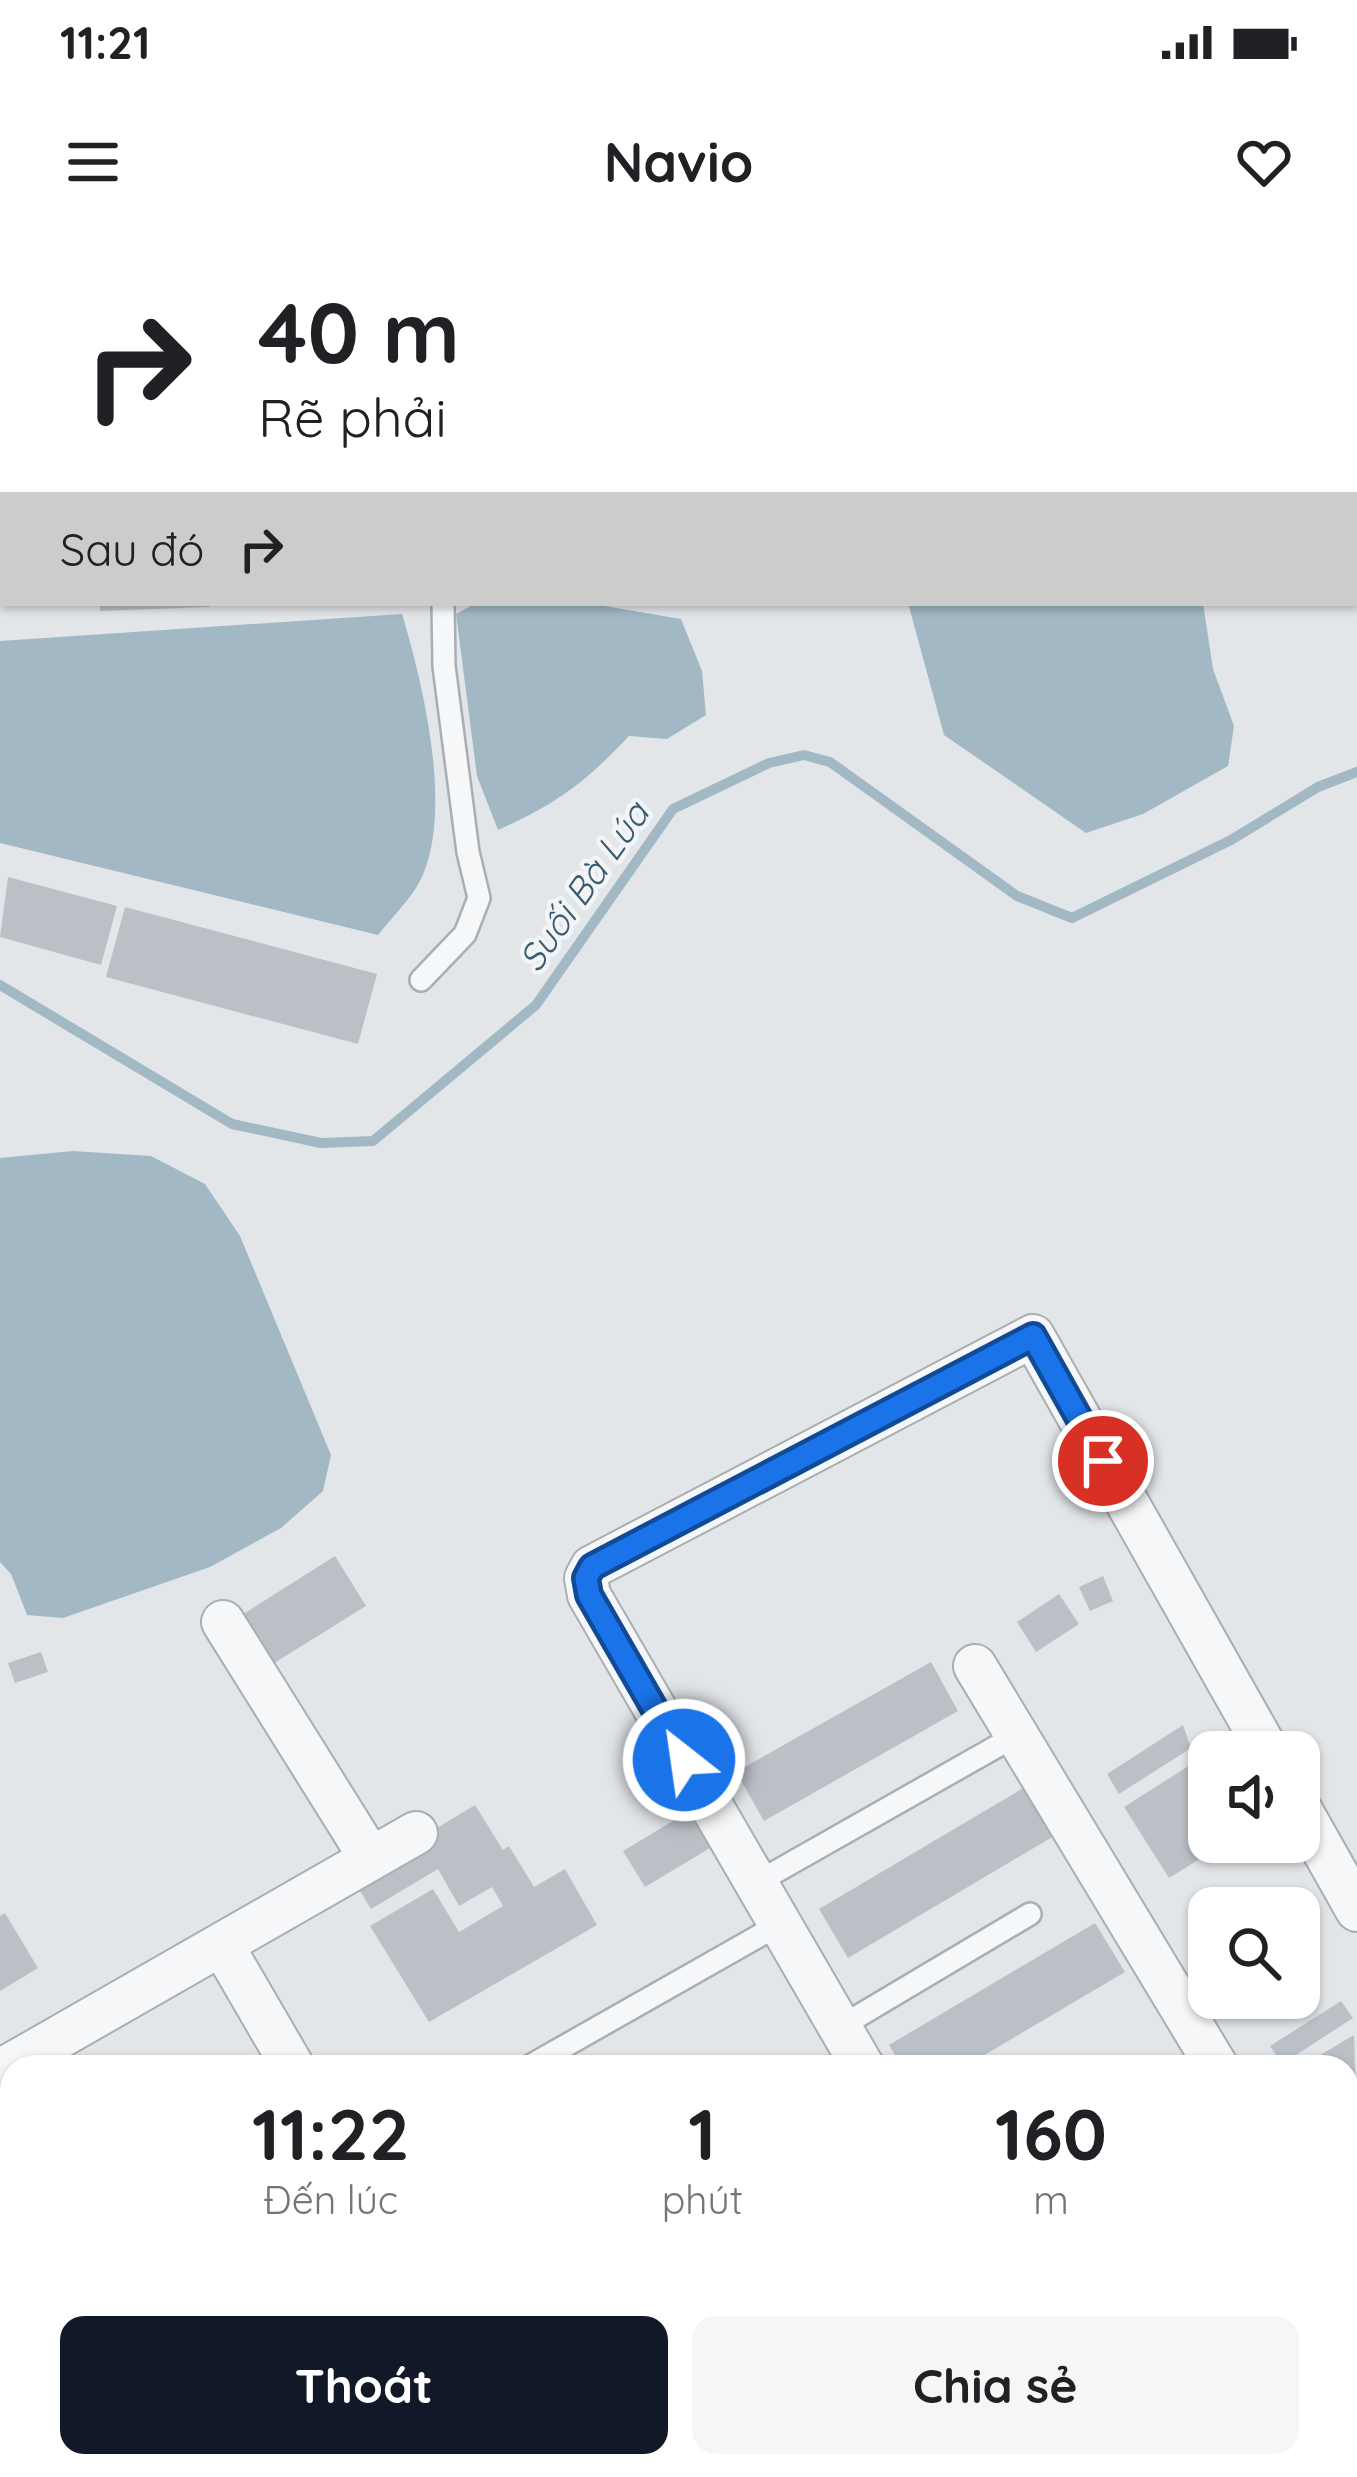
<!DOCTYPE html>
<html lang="vi">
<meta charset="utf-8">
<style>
:root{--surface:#fff;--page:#f6f6f6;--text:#202124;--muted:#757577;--accent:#111827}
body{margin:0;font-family:Quicksand,sans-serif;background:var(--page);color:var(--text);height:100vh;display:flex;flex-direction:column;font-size:45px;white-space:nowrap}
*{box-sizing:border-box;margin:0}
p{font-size:39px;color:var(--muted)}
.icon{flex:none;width:66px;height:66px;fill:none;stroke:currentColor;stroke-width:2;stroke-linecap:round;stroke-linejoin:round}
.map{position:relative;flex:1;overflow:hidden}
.drawer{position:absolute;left:0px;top:1815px;width:1359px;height:423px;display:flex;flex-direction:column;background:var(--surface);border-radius:36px 36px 0 0;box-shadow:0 3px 9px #0004}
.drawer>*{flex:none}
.banner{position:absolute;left:0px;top:0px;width:1359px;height:366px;box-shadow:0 3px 9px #0004;background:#fff;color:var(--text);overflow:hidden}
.buttons{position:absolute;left:1188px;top:1491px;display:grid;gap:24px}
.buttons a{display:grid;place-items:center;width:132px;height:132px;border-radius:24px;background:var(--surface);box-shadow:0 3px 9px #0004;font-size:60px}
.pin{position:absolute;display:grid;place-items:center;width:102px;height:102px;color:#fff;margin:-51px;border:6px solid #fff;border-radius:50%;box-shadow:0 3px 12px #0007}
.me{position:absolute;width:132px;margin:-66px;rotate:330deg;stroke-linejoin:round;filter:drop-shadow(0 0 9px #0008)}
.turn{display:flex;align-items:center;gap:42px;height:252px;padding:0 60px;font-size:54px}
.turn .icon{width:156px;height:156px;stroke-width:2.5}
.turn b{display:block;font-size:84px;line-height:102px}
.then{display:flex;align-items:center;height:114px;padding:0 60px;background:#0003;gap:24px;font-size:45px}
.eta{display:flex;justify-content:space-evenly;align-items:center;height:204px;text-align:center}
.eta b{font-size:72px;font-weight:800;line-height:84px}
.primary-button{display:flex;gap:24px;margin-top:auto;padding:24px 60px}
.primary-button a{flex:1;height:138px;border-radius:24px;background:var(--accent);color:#fff;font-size:48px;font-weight:800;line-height:138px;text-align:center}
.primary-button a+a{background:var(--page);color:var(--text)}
.status{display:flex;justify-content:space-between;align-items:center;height:84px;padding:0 60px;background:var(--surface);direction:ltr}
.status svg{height:33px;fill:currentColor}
header{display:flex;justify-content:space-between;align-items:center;height:156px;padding:0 60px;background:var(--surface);font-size:54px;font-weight:800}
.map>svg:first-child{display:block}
</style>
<div class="status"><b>11:21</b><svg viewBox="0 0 49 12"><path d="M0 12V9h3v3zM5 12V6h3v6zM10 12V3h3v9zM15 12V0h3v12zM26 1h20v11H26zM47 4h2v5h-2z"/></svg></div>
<header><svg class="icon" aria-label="menu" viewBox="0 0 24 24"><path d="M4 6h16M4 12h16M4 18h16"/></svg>Navio<svg class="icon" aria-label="heart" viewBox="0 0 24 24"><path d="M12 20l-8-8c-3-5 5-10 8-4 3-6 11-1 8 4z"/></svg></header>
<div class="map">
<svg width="1357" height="2237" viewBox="0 0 1357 2237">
<rect width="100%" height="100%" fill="#e3e6e9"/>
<path fill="#a2b8c5" d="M633,0H1210V3H629Z
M476,363H587L681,379L702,431L706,475L667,499L629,496C585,543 556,564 498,590L477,536L456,374Z
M908,363H1203L1213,429L1234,486L1228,526L1143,574L1086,593L944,495Z
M402,374C423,444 453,568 422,637C413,657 392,677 378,695L0,603V401Z
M73,911L151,916L205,944L240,996L331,1215L323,1251L281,1288L210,1327L63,1378L27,1375L11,1334L0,1322V918Z"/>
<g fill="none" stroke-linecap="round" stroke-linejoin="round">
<path stroke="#a2b8c5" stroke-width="10" d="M0,745L232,884L321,903L373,901L536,765L673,569L769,523L804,515L830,522L1017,656L1072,678L1231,600L1318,547L1357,532"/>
</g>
<path fill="#bbc0c6" d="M100,363H210V367L100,371Z
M8,637L117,666L101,725L0,697Z
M125,667L377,734L358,804L106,737Z
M335,1316L366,1366L271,1425L240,1376Z
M1103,1336L1113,1361L1090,1371L1079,1347Z
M1059,1354L1079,1384L1036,1412L1017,1382Z
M41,1412L48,1432L15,1443L8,1423Z
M931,1422L958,1471L764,1581L736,1532Z
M1183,1485L1191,1508L1119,1554L1107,1534Z
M1198,1520L1209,1537V1602H1227L1169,1638L1124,1567Z
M1025,1547L1054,1596L848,1718L819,1669Z
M475,1565L503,1610L509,1606L534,1647L565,1629L597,1685L429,1782L370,1686L433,1649L459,1692L503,1666L492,1647L459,1666L438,1629L371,1669L353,1639Z
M688,1572L710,1608L645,1647L623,1611Z
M5,1673L38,1728L0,1751V1676Z
M1095,1683L1125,1732L964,1827H902L889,1805Z
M1341,1761L1353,1778L1282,1824L1270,1806Z
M1354,1795L1357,1894L1347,1900V1827H1300Z
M0,2161L12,2181V2224L0,2204Z
M38,2226H91L71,2237H18Z"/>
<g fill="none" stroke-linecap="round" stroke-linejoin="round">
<defs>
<path id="lane" d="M0,300L3,298
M421,740L465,694L479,658L468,612L444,426L443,363
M756,1643L1017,1495
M840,1787L1030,1674
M528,1827L780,1684
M229,2226L236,2237"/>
<path id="street" d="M0,68H3
M223,1382L371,1619
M975,1426L1217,1827
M1299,1567L1357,1670
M222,1705L293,1827
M863,1827L589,1355L586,1338L592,1327L1033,1096L1268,1512
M0,1831L416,1593
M1347,2191L1357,2182
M526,2226L533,2237
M1016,2237L1034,2226
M1297,2237L1309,2226"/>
</defs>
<use href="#lane" stroke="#a9aeb3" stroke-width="26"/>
<use href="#street" stroke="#a9aeb3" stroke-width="46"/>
<use href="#lane" stroke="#f5f7f8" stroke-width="21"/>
<use href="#street" stroke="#f5f7f8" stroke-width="42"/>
</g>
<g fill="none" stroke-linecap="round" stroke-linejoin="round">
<defs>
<path id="route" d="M684,1520L589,1355L586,1338L592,1327L1033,1096L1103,1221"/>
</defs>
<use href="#route" stroke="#114b97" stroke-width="30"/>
<use href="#route" stroke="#1a73e8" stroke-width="21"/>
</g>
<g text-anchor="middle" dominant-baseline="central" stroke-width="9" stroke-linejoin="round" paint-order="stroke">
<g font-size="36" font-style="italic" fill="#3b5a6f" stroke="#f2f5f7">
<text transform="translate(583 646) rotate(-55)">Suối Bà Lúa</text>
</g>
</g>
</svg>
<div class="buttons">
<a><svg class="icon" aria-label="sound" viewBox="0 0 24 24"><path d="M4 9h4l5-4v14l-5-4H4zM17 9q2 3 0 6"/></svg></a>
<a><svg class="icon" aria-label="search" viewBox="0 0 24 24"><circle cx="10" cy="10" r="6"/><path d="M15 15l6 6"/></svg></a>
</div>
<div class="pin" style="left:1103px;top:1221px;background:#d93025"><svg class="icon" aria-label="arrive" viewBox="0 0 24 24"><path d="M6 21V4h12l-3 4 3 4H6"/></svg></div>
<svg class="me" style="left:684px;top:1520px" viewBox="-20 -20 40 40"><circle r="17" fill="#1a73e8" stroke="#fff" stroke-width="3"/><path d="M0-11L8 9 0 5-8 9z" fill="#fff"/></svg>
<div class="banner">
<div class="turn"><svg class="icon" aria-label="right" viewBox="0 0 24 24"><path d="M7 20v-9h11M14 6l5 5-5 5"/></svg><div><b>40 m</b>Rẽ phải</div></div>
<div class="then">Sau đó<svg class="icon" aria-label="right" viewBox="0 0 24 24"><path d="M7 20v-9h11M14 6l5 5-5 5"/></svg></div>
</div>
<section class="drawer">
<div class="eta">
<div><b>11:22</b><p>Đến lúc</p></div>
<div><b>1</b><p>phút</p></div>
<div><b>160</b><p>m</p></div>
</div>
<div class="primary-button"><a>Thoát</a><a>Chia sẻ</a></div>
</section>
</div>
